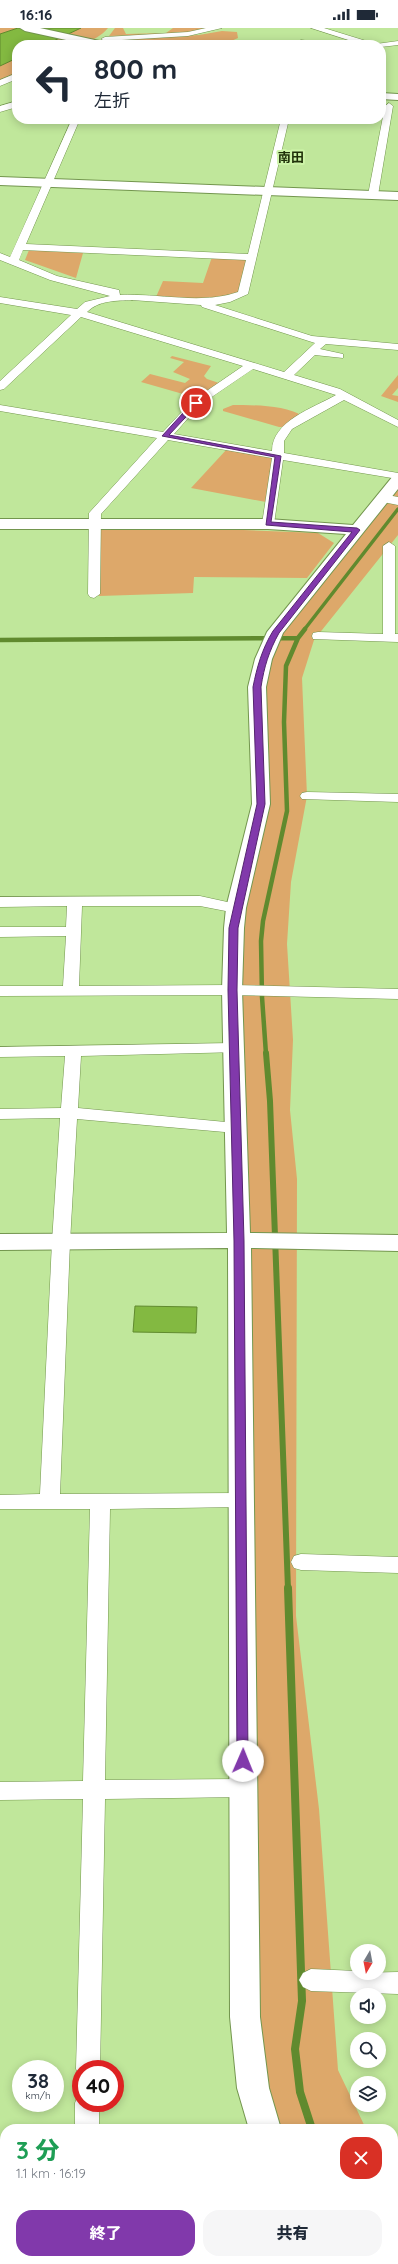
<!DOCTYPE html>
<html lang="ja">
<meta charset="utf-8">
<style>
:root{--surface:#fff;--page:#f6f6f7;--text:#1f2937;--muted:#747a83;--accent:#8139ab}
body{margin:0;font-family:Quicksand,"Noto Sans JP",sans-serif;background:var(--page);color:var(--text);height:100vh;display:flex;flex-direction:column;font-size:15px;white-space:nowrap}
*{box-sizing:border-box;margin:0}
p{font-size:13px;color:var(--muted)}
.icon{flex:none;width:22px;height:22px;fill:none;stroke:currentColor;stroke-width:2;stroke-linecap:round;stroke-linejoin:round}
.map{position:relative;flex:1;overflow:hidden}
.panel{position:absolute;left:0px;top:2096px;width:398px;height:140px;display:flex;flex-direction:column;background:var(--surface);border-radius:16px 16px 0 0;box-shadow:0 2px 10px #0003}
.panel>*{flex:none}
.hud{position:absolute;left:12px;top:12px;width:374px;height:84px;border-radius:16px;box-shadow:0 2px 10px #0003;background:#fff;color:var(--text);overflow:hidden}
.needle{width:26px;rotate:190deg}
.controls{position:absolute;left:350px;top:1916px;display:grid;gap:8px}
.controls a{display:grid;place-items:center;width:36px;height:36px;border-radius:50%;background:var(--surface);box-shadow:0 2px 10px #0003;font-size:20px}
.speed{position:absolute;left:12px;top:2032px;display:flex;gap:8px;font-size:20px;font-weight:700;text-align:center}
.speed>*{display:grid;place-content:center;width:52px;height:52px;border-radius:50%;background:var(--surface);box-shadow:0 2px 10px #0003;line-height:1}
.speed small{font-size:10px;font-weight:400}
.speed .limit{border:6px solid #d22;background:#fff;color:#111}
.pin{position:absolute;display:grid;place-items:center;width:34px;height:34px;color:#fff;margin:-17px;border:2px solid #fff;border-radius:50%;box-shadow:0 1px 4px #0007}
.me{position:absolute;width:44px;margin:-22px;rotate:1deg;stroke-linejoin:round;filter:drop-shadow(0 0 3px #0008)}
.turn{display:flex;align-items:center;gap:14px;height:84px;padding:0 16px;font-size:18px}
.turn .icon{width:52px;height:52px;stroke-width:2.5}
.turn b{display:block;font-size:28px;line-height:34px}
.round{display:grid;place-items:center;flex:none;width:42px;height:42px;border-radius:16px;background:var(--page)}
.overview{display:flex;align-items:center;justify-content:space-between;height:68px;padding:0 16px}
h1{font-size:24px;font-weight:800;line-height:30px;color:#1e9e55}
.button{display:flex;gap:8px;margin-top:auto;padding:8px 16px}
.button a{flex:1;height:46px;border-radius:16px;background:var(--accent);color:#fff;font-size:16px;font-weight:800;line-height:46px;text-align:center}
.button a+a{background:var(--page);color:var(--text)}
.status{display:flex;justify-content:space-between;align-items:center;height:28px;padding:0 20px;background:var(--surface);direction:ltr}
.status svg{height:11px;fill:currentColor}
.map>svg:first-child{display:block}
</style>
<div class="status"><b>16:16</b><svg viewBox="0 0 49 12"><path d="M0 12V9h3v3zM5 12V6h3v6zM10 12V3h3v9zM15 12V0h3v12zM26 1h20v11H26zM47 4h2v5h-2z"/></svg></div>
<div class="map">
<svg width="398" height="2236" viewBox="0 0 398 2236">
<rect width="100%" height="100%" fill="#c0e79b"/>
<path fill="#dda86a" d="M0,0H108C87,25 46,17 17,17V46L0,54Z
M115,0H123L126,6L166,5L173,0H214L184,6L109,8Z
M222,3L237,4L238,10L222,17H117L109,15L108,12L199,7Z
M29,222L83,225L76,250L25,232Z
M212,229L252,230L243,266L220,273L156,269L163,253L203,255Z
M172,328L211,338L204,348L207,351L219,355L197,370L141,354L150,346L185,355L190,351L173,344L184,334L170,330Z
M398,347V360L392,367L398,368V374L381,368Z
M233,377C251,377 287,377 302,388L288,399H279L223,383V381Z
M227,421L278,428L266,474L191,460Z
M398,451V507L314,612L302,650L307,768L291,854L287,916L293,1012L290,1082L297,1151L296,1588L319,1781L338,2042L366,2101H270L244,1872L236,884L268,777L262,633L305,567Z
M101,500L217,501L318,505L334,515L307,550L194,549L193,565L99,568Z
M393,2158L398,2168V2236H328L326,2231H393Z"/>
<path fill="#83b941" stroke="#608a2e" d="M18,0H81L45,17H17V30L0,38V6Z
M135,1278L197,1279L196,1305L133,1304Z"/>
<g fill="none" stroke-linecap="round" stroke-linejoin="round">
<path stroke="#608a2e" stroke-width="3.5" d="M304,602L398,481"/>
<path stroke="#608a2e" stroke-width="4.5" d="M0,612L298,610
M266,1026L262,969L261,913L263,893L287,783L284,694L286,638L298,610L305,601"/>
<path stroke="#608a2e" stroke-width="6" d="M266,1025L270,1073L288,1561"/>
<path stroke="#608a2e" stroke-width="8" d="M288,1560L302,1973L295,2021L300,2064L312,2101
M0,2213H5
M363,2231L366,2236"/>
<defs>
<path id="street" d="M206,0H222L188,8L105,13L101,11L105,9L188,4Z
M311,0H324L376,16L398,13V17L381,19V17H364Z
M301,12L324,15L328,17H299Z
M17,45V51L0,58V52Z
M17,73V79L0,84V78Z
M389,75L393,78L378,167L373,170L368,167L385,78Z
M72,91H80L26,216L248,226L281,91H289L248,266L230,274L215,277L312,308L398,316V322L326,316L320,321L343,326V330L315,327L294,347L340,361L398,392V399L344,372L292,401L284,413V425L398,445V451L283,432L274,496L268,500L262,496L272,430L168,412L101,486L100,566L94,570L90,569L88,566L89,485L157,410L0,383V377L163,404L192,373L243,338L81,289L4,361L0,362V353L71,287L0,275V269L77,281L85,274L110,268L50,252L0,232V225L10,229ZM23,222L246,232L238,264C201,277 159,265 120,267L119,262L57,248L19,232ZM132,272L201,277L202,279L315,315L284,344L87,284C99,272 116,273 132,272ZM253,341L336,367C313,380 272,393 272,423L174,406L200,377Z
M382,466L398,469V477L378,473L376,470L378,467Z
M389,514L395,518V606H398V614L313,611L312,608L313,605L318,604L383,606V518Z
M307,764L398,766V774L302,771L300,768L302,765Z
M200,868L241,877L244,880L241,883L236,885L200,878H82L79,958L232,957L398,961V971L232,967L0,968V958H63L66,908L0,909V899H66L67,878L0,879V869Z
M234,1015L240,1016L242,1020L240,1024L81,1028L78,1080L236,1095L242,1096L244,1100L242,1104L236,1105L77,1091L70,1214L60,1466L240,1465L247,1467L250,1472L247,1477L240,1479L110,1481L105,1752L242,1751L250,1753L253,1760L250,1767L242,1769L105,1771L100,2041H81V2050L76,2041L83,1771L0,1772V1754L83,1753L90,1481H0V1467L40,1466L52,1214L60,1090L0,1091V1081L61,1080L65,1028L0,1029V1019Z
M301,1526L398,1529V1545L301,1542L294,1540L291,1534L294,1528Z
M311,1941L357,1943V1945L398,1944V1966L311,1963L303,1959L299,1952L303,1945Z
M81,2066V2075H99V2101H75V2075L78,2067Z
M0,2130H5V2154H0Z"/>
<path id="secondary" d="M0,149L398,164V172L0,157Z
M398,446V461L283,605L272,631L266,659L270,776L246,880L244,900L242,962L250,1205L398,1207V1223L251,1220L260,1989L269,2060L281,2101H249L237,2060L230,1989L228,1220L0,1222V1206L227,1205L222,962L224,900L226,880L252,776L248,659L255,631L267,604L346,506L268,501H0V491H268L353,497L393,448Z
M303,2231H338L340,2236H305Z"/>
<path id="highway" d="M20,0H40L104,14L109,17H89L25,3Z
M381,65L398,66V72L381,71Z"/>
</defs>
<use href="#street" stroke="#73964e" stroke-width="1"/>
<use href="#secondary" stroke="#73964e" stroke-width="2"/>
<use href="#highway" stroke="#73964e" stroke-width="2"/>
<use href="#street" fill="#fff" fill-rule="evenodd"/>
<use href="#secondary" fill="#fff" fill-rule="evenodd"/>
<use href="#highway" fill="#fff" fill-rule="evenodd"/>
</g>
<path fill="#8139ab" stroke="#54256f" d="M194,373L199,375L169,407L281,428L271,494L357,500L360,502L279,605C269,623 264,639 261,659L265,776L238,900L237,962L244,1213L248,1733L243,1737L237,1733L234,1213L228,962L229,900L257,776L253,659C257,639 262,621 273,603L352,504L266,497L275,429L162,408Z"/>
<g text-anchor="middle" dominant-baseline="central" stroke-width="4" stroke-linejoin="round" paint-order="stroke">
<g font-size="13" font-weight="bold" fill="#20310a" stroke="#cdf4a8">
<text x="291" y="129">南田</text>
</g>
</g>
</svg>
<div class="controls">
<a><svg class="needle" viewBox="-14 -14 28 28"><path d="M0-13l5 13h-10z" fill="#e53935"/><path d="M0 13l5-13h-10z" fill="#747a83"/></svg></a>
<a><svg class="icon" aria-label="sound" viewBox="0 0 24 24"><path d="M4 9h4l5-4v14l-5-4H4zM17 9q2 3 0 6"/></svg></a>
<a><svg class="icon" aria-label="search" viewBox="0 0 24 24"><circle cx="10" cy="10" r="6"/><path d="M15 15l6 6"/></svg></a>
<a><svg class="icon" aria-label="layers" viewBox="0 0 24 24"><path d="M12 4l9 5-9 5-9-5zM3 14l9 5 9-5"/></svg></a>
</div>
<div class="speed"><div>38<small>km/h</small></div><div class="limit">40</div></div>
<div class="pin" style="left:196px;top:375px;background:#d93025"><svg class="icon" aria-label="arrive" viewBox="0 0 24 24"><path d="M6 21V4h12l-3 4 3 4H6"/></svg></div>
<svg class="me" style="left:243px;top:1733px" viewBox="-20 -20 40 40"><circle r="19" fill="#fff"/><path d="M0-13L10 11 0 6-10 11z" fill="#8139ab"/></svg>
<div class="hud">
<div class="turn"><svg class="icon" aria-label="left" viewBox="0 0 24 24"><path d="M17 20v-9H6M10 6l-5 5 5 5"/></svg><div><b>800 m</b>左折</div></div>
</div>
<section class="panel">
<div class="overview"><div><h1>3 分</h1><p>1.1 km · 16:19</p></div><a class="round" style="background:#d93025;color:#fff"><svg class="icon" aria-label="close" viewBox="0 0 24 24"><path d="M6 6l12 12M18 6L6 18"/></svg></a></div>
<div class="button"><a>終了</a><a>共有</a></div>
</section>
</div>
